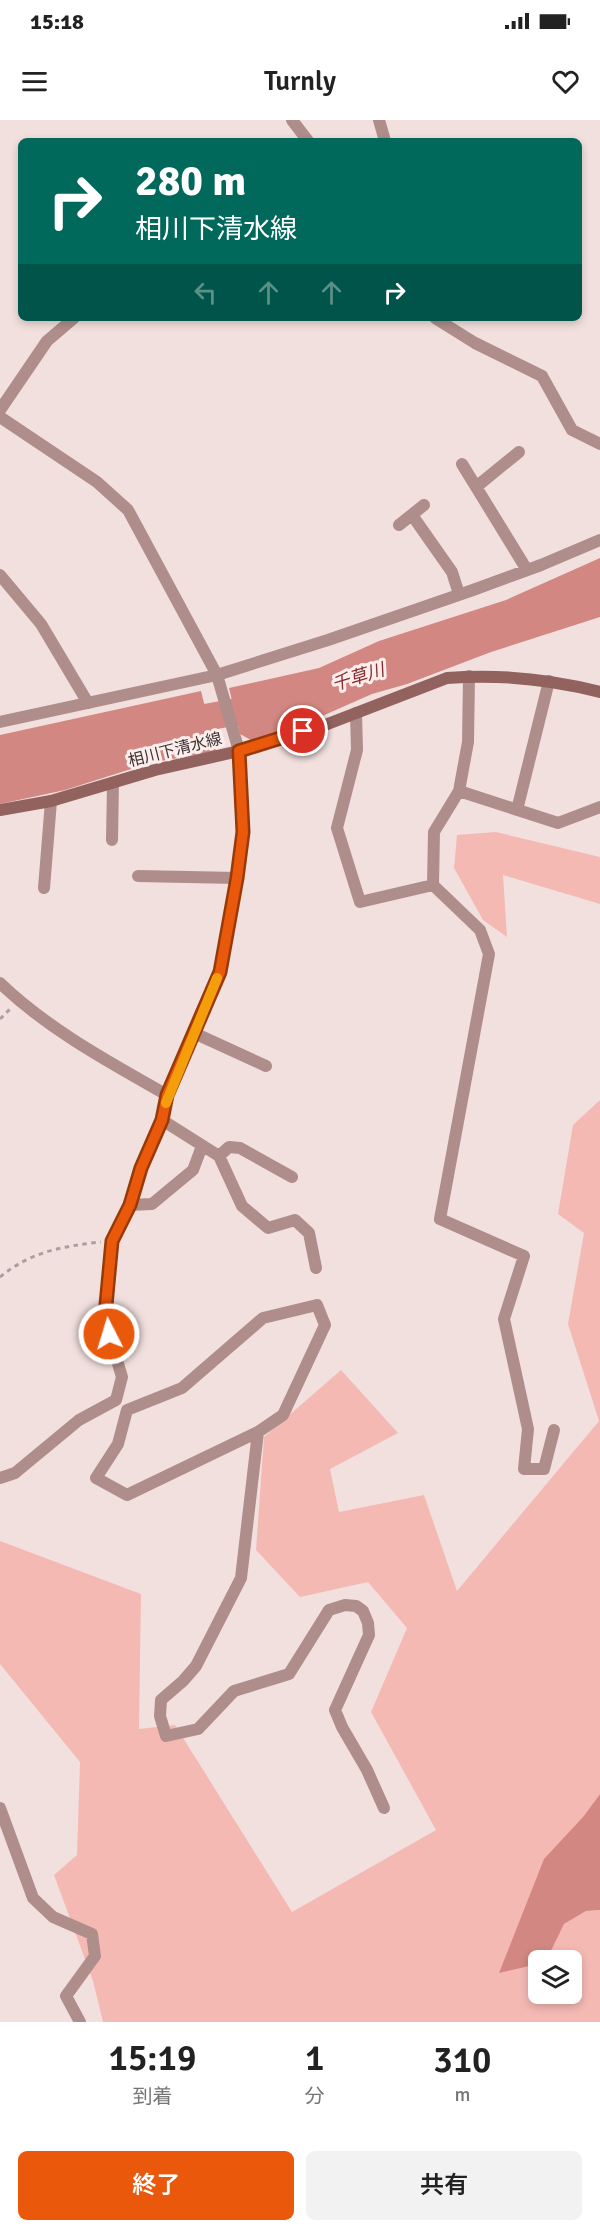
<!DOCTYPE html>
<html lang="ja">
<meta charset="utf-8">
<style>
:root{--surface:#fff;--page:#f2f2f2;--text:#222;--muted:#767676;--accent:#ea580c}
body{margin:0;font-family:Signika,"Noto Sans JP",sans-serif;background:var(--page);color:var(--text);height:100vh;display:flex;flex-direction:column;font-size:22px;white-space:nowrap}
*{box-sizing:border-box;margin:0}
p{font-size:20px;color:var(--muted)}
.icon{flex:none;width:33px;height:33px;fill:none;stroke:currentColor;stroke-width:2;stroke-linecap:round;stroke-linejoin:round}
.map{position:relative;height:1902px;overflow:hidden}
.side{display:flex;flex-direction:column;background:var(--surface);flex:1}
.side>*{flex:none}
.hud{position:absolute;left:18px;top:18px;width:564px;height:183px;border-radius:9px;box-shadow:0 3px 9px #0003;background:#00695c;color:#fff;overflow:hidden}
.controls{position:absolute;left:528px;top:1830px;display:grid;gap:12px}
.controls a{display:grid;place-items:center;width:54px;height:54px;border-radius:9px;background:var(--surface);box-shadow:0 3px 9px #0003;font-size:30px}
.pin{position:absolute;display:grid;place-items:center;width:51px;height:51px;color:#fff;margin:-26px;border:3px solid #fff;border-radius:50%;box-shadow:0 2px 6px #0007}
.me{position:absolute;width:66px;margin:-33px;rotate:355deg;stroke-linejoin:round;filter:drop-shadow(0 0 4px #0008)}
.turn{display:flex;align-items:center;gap:21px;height:126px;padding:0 18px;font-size:27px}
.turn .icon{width:78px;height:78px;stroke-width:2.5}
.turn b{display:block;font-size:42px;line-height:51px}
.lanes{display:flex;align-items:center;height:57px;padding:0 18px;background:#0003;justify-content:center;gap:30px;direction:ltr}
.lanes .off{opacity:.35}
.eta{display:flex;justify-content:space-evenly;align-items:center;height:102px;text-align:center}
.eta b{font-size:36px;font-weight:600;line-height:42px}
.action{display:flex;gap:12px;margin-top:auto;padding:12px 18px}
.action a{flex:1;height:69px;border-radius:9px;background:var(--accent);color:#fff;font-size:24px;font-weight:600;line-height:69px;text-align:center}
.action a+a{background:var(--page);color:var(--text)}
.status{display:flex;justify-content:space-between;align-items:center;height:42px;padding:0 30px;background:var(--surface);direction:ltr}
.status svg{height:16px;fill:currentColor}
header{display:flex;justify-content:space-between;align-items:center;height:78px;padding:0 18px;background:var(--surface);font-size:27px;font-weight:600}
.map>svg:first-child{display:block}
</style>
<div class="status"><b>15:18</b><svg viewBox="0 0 49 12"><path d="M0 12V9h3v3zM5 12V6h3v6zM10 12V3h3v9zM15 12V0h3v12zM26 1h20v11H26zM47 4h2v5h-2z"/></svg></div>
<header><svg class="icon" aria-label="menu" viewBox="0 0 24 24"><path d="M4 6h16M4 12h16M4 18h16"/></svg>Turnly<svg class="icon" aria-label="heart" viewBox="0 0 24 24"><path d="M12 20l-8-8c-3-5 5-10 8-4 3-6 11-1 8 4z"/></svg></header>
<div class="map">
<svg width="600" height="1902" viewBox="0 0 600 1902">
<rect width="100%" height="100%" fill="#f2e0de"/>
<path fill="#f5b9b4" d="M496,712L600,737V784L503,755L507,817L483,800L454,748L457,715Z
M600,980V1674L583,1697L533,1845L538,1841V1874H572V1840H539L552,1829L564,1804L586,1791L600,1790V1902H103L93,1861L54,1755L77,1735L80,1642L0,1544V1421L141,1474L139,1609L175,1605L292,1792L436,1710L371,1592L407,1508L368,1462L300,1477L256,1430L264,1317L341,1250L398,1313L330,1349L339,1392L424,1375L457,1471L599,1301L568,1204L584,1113L558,1094L573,1005Z"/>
<path fill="#d28782" d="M600,438V497L491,532L407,564L372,574L295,608L251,620L240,614L229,568L319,548L379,521L506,480Z
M201,571L216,631L150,643L65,670L0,684V615Z
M600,1674V1790L586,1791L564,1804L552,1829L533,1845L499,1853L544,1739L583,1697Z"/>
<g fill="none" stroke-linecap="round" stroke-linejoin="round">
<path stroke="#d28782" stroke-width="27" d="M171,604C204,597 238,593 271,583"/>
<path stroke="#ac9e9d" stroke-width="3" stroke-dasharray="4.5 4.5" stroke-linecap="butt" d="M0,899L11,888
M0,1157C30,1132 63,1126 101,1122"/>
<path stroke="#af8d8a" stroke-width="12" d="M292,0L308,21
M379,0L385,21
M435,198L475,223L542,256L572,310L600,324
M0,290L47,221L74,198
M0,297L97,362L128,390L217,555L239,631L243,712L237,758L220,852L167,975L162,1000L141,1048L130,1085L112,1121L107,1185L109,1214L122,1257L116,1280L79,1300L15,1353L0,1358
M462,344L527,450
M476,367L519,332
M412,395L452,452L459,474
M399,405L424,385
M0,455L41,504L88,583
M469,556L468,622L459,671L434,712L433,765L480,810L489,834L440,1099L524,1136L504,1199L528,1309L524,1349H544L554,1310
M356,593L357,630L337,708L360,782L433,765
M0,602L217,555L328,520L473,470L541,445L600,420
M459,671L558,703L600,687
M517,690L549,561
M112,720L113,663
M138,756L237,758
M44,768L51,681
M0,863C49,910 109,942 167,975
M194,913L266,946
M162,1000L219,1036L242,1086L268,1108L295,1100L309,1113L316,1148
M219,1036L229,1027L240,1028L292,1057
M130,1085L152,1084L193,1050L202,1026
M317,1185L325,1205L283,1295L258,1312L127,1375L96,1358L118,1324L127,1290L182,1268L263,1198Z
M258,1312L241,1458L196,1546L183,1561L161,1580L160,1596L166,1616L198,1609L234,1571L289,1554L329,1490L345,1485L356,1486L363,1491L368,1503L369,1515L335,1590L342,1607L367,1650L384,1688
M0,1688L33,1778L53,1797L92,1814L95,1836L66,1876L80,1902"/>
<path stroke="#92625f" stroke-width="12" d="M0,690L51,681L155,650L239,631L325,605L447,558C499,554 550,559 600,572"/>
</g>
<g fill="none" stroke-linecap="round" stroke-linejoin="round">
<defs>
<path id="route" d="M109,1214L106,1185L112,1121L130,1085L141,1048L162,1000L167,975L220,852L237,758L243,712L239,631L303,611"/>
</defs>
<use href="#route" stroke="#983908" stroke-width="15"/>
<use href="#route" stroke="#ea580c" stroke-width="10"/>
<path stroke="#f59e0b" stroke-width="10" d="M166,983L217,858"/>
</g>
<g text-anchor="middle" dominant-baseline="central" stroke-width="6" stroke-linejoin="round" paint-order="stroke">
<g font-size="16" fill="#3a3332" stroke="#fdeeed">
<text transform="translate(175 630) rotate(-14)">相川下清水線</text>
</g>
<g font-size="18" font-style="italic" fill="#872d2d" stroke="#fdeeed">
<text transform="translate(358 557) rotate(-17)">千草川</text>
</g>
</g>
</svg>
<div class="controls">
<a><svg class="icon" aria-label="layers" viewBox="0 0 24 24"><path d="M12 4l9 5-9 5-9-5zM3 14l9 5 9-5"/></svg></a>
</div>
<div class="pin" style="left:303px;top:611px;background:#d93025"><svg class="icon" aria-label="arrive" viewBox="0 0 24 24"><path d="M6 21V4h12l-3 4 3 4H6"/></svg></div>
<svg class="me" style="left:109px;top:1214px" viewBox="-20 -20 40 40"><circle r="17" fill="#ea580c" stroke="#fff" stroke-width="3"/><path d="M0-11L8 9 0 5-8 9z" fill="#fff"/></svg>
<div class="hud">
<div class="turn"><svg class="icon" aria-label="right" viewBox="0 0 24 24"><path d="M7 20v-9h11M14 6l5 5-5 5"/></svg><div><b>280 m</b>相川下清水線</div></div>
<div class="lanes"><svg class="icon off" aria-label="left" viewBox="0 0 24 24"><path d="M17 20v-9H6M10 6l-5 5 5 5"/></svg><svg class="icon off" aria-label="ahead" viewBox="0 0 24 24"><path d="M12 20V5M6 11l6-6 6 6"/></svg><svg class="icon off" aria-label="ahead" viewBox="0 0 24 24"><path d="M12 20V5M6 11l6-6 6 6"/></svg><svg class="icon" aria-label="right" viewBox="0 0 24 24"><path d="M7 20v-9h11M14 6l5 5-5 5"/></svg></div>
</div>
</div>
<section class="side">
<div class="eta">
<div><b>15:19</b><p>到着</p></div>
<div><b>1</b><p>分</p></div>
<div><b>310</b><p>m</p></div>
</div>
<div class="action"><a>終了</a><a>共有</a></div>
</section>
